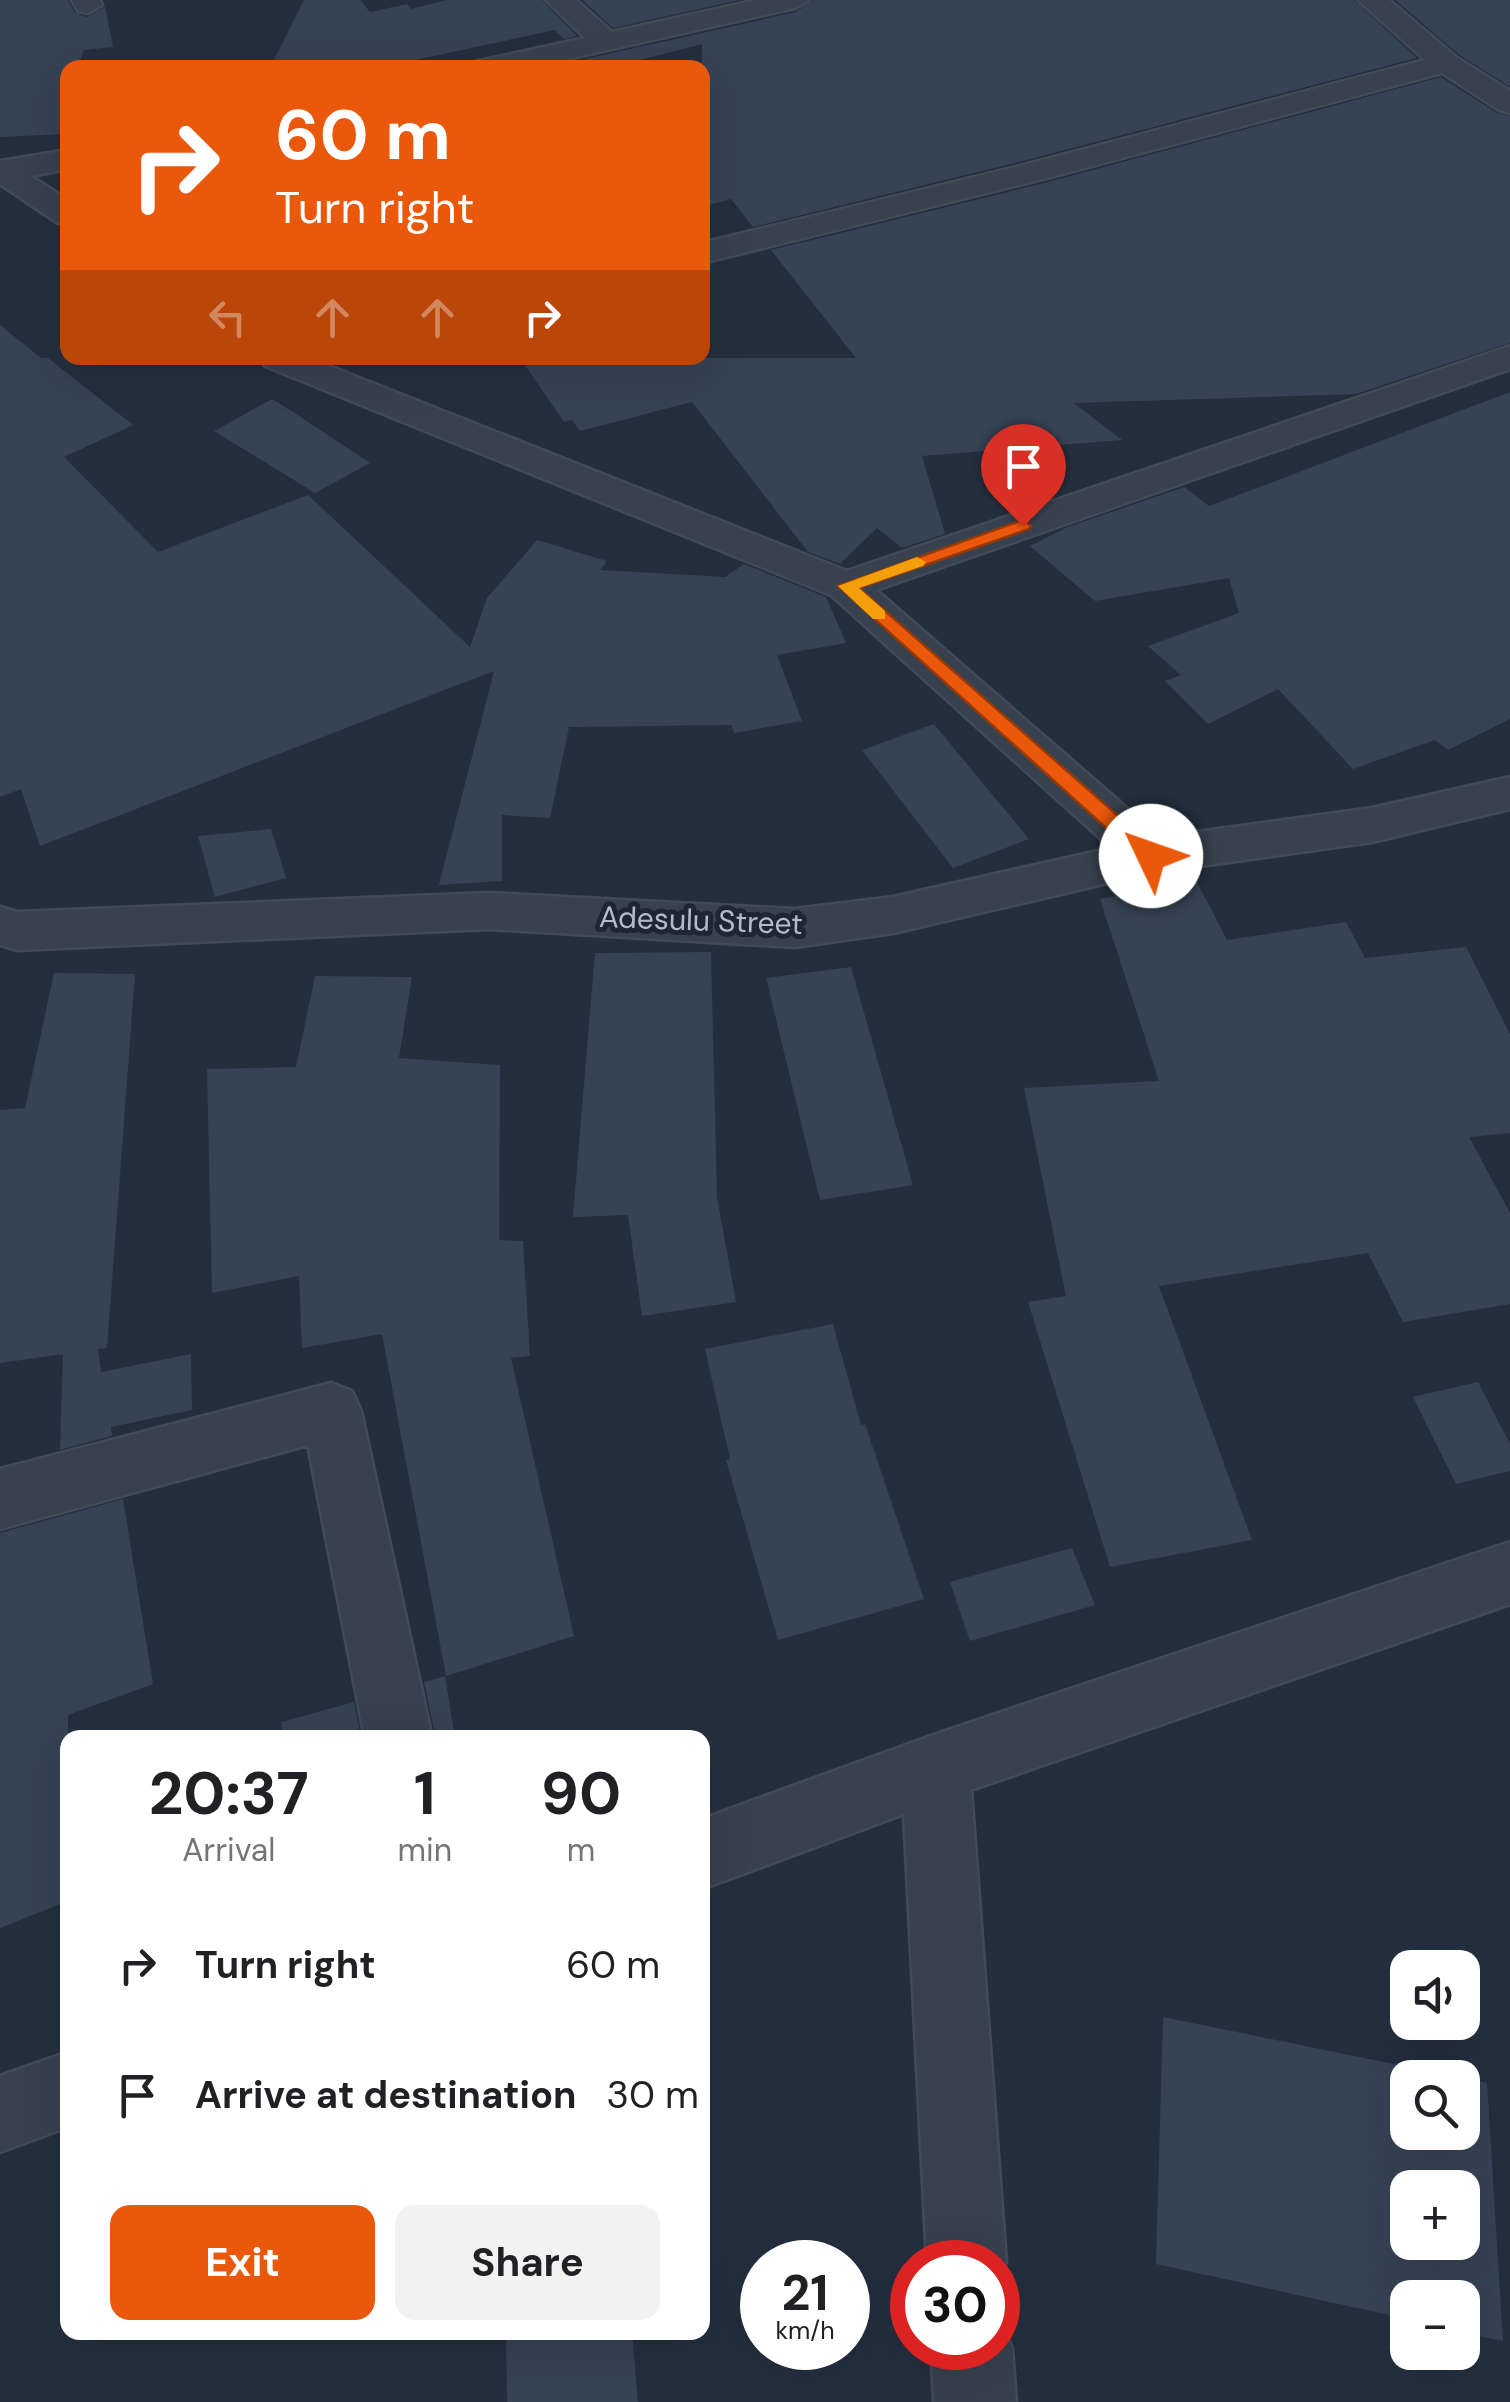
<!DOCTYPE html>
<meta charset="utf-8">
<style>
:root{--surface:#fff;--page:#f2f2f2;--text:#202124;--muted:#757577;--accent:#ea580c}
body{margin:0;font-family:"DM Sans",sans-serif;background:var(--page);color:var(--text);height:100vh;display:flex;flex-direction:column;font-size:38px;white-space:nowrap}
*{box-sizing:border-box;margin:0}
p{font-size:32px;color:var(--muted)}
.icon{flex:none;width:55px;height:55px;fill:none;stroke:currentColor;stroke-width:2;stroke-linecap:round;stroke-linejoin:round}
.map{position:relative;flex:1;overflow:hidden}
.drawer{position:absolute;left:60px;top:1730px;width:650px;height:610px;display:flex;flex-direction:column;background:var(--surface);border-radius:20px;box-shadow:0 10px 40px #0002}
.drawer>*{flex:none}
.hud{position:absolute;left:60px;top:60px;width:650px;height:305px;border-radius:20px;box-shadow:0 10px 40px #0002;background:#ea580c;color:#fff;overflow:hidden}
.fabs{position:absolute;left:1390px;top:1950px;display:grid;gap:20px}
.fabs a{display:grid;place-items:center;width:90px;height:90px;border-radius:20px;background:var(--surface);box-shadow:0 10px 40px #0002;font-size:50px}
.speed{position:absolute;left:740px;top:2240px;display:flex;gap:20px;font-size:50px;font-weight:700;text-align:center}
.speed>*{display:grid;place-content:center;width:130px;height:130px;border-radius:50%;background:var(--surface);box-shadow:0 10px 40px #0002;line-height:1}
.speed small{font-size:25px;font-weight:400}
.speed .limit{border:15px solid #d22;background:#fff;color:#111}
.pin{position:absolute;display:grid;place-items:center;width:85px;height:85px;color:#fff;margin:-102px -42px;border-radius:50% 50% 50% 0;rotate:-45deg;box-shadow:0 0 10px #0007}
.pin .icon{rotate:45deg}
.me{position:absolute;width:110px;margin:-55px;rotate:312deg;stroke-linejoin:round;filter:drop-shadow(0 0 8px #0008)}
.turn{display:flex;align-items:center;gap:35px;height:210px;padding:0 50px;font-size:45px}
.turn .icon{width:130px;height:130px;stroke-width:2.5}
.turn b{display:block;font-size:70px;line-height:85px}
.lanes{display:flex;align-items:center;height:95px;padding:0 50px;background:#0003;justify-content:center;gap:50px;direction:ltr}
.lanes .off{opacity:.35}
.eta{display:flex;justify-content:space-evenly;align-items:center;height:170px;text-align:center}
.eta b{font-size:60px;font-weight:700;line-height:70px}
.cta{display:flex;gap:20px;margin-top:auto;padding:20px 50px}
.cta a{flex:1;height:115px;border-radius:20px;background:var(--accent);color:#fff;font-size:40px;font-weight:700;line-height:115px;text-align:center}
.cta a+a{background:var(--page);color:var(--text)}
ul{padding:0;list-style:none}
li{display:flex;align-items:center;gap:30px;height:130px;padding:0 50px}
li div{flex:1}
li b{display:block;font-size:38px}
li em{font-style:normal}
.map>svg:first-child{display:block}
</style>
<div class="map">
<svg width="1510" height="2402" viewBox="0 0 1510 2402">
<rect width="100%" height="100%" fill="#242f3e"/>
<path fill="#364354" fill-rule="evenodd" d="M0,0H68L75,13L87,17L105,7L113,47L84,50L77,68H68V134L0,137Z
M304,0H360L370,12L407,4L411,9L446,0H542L577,36L564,39L555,30L378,68L271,66Z
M582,0H740L613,28Z
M813,0H1354L1417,58L1023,161L753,227L731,199L702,207V44L608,68H594L585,59L796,12Z
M1395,0H1510V87L1458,54Z
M1441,77L1497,113L1510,116V343L1356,394L1074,403L1122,440L922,456L945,534L902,548L877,528L840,564L808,552L692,402L580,431L572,420L564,422L520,358H856L771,250L1044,183Z
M0,325L41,358H48L133,425L64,457L158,552L308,495L470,647L487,598L537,540L607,561L600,570L725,577L744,564L826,597L846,643L777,655L802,721L734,733L731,725L569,727L550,818L502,815V881L439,885L494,671L40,846L21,789L0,797Z
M1510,392V719L1448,750L1435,740L1353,769L1278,689L1208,724L1165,681L1181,675L1148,646L1239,613L1229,578L1095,601L1030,546L1068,527L1184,487L1209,506Z
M272,399L290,410L370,463L315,493L214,431Z
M934,724L1029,839L953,868L862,750Z
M271,829L286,878L215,897L198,836Z
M1197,882L1227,940L1346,922L1365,958L1466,947L1510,1034V1133L1469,1137L1510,1213V1304L1403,1322L1368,1253L1159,1286L1252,1540L1110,1567L1028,1302L1066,1296L1024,1088L1159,1081L1100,899Z
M711,952L717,1197L736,1302L642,1316L628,1215L573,1217L595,953Z
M851,967L913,1185L820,1200L766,978Z
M54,973L135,974L107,1348L98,1349L101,1372L191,1354L192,1410L111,1427L112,1436L60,1450L63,1354L0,1363V1110L25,1108Z
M315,976L412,977L399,1058L500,1065L499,1240L523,1241L530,1356L511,1358L574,1636L446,1676L382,1334L302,1348L299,1276L212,1293L207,1069L296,1067Z
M833,1324L861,1425L865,1424L924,1599L778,1640L726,1460L730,1459L705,1349Z
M1478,1382L1510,1444V1471L1456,1484L1413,1397Z
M123,1499L153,1684L68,1715V1901L0,1928V1533Z
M1072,1548L1095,1605L970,1641L950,1582Z
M445,1676L455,1738H436L424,1682Z
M354,1702L361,1738H283L281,1722Z
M1163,2017L1462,2078H1408V2132H1462V2078L1487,2083L1503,2341L1462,2332V2298H1408V2319L1156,2264ZM1408,2188H1462V2242H1408Z
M506,2332H632L638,2402H507Z"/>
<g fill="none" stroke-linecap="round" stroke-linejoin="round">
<defs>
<path id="minor" d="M72,0H100L102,5L88,13L78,11Z
M546,0H576L612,32L757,0H809L795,8L527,68H471L475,62L585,38Z
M1358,0H1389L1456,57L1510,91V113L1499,110L1442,73L1043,179L702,263V243L1024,165L1425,60Z
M68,150V169L31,176L68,200V225L56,222L0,184V161Z
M1510,346V369L876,590L1160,837L1372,808L1510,777V809L1372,842L1151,873L893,933L795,947L489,929L17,950L0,945V907L17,912L489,893L795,909L893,897L1111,848L831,595L265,366L260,358H309L847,571Z
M331,1383L352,1391L361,1411L432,1738H365L308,1445L0,1529V1469Z
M1510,1542V1604L971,1790L1006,2262L998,2281V2262H927L904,1814L702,1889V1819L936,1734Z
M68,2052V2127L0,2152V2076Z
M998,2318L1012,2348L1016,2402H934L931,2348H998Z"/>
</defs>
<use href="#minor" stroke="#414a57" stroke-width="5"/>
<use href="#minor" fill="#38414e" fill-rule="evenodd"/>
</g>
<path fill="#ea580c" stroke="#983908" stroke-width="2.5" d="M1023,520L1031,526L1029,529L859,588L1158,851V862H1144L838,586Z"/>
<path fill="#f59e0b" d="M917,557L926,562L923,566L859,588L885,611V619H873L838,586Z"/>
<g text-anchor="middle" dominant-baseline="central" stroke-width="10" stroke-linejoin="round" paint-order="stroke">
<g font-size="30" fill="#b4bcc9" stroke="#1d2633">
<text transform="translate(701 920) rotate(2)">Adesulu Street</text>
</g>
</g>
</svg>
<div class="fabs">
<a><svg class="icon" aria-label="sound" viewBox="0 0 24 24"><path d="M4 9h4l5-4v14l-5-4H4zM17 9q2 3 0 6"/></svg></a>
<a><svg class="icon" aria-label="search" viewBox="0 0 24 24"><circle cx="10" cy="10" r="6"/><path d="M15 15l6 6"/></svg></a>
<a>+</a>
<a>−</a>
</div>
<div class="speed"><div>21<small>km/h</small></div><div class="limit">30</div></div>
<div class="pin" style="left:1023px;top:526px;background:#d93025"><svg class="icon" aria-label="arrive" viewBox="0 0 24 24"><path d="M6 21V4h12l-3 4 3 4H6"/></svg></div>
<svg class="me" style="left:1151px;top:856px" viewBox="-20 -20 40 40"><circle r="19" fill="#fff"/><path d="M0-13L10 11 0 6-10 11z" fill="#ea580c"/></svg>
<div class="hud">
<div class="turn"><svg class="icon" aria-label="right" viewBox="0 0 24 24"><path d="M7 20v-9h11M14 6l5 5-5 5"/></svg><div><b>60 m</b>Turn right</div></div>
<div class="lanes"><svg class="icon off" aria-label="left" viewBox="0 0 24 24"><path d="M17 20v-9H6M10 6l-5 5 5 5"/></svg><svg class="icon off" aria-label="ahead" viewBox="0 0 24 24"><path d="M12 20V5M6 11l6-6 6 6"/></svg><svg class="icon off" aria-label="ahead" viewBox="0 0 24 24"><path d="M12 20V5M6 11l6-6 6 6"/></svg><svg class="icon" aria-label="right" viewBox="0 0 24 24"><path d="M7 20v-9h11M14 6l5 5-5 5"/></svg></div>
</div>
<section class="drawer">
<div class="eta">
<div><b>20:37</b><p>Arrival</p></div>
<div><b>1</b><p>min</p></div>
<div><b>90</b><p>m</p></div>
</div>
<ul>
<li><svg class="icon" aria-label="right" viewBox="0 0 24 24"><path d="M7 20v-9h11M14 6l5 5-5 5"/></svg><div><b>Turn right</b></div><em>60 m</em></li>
<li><svg class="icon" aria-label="arrive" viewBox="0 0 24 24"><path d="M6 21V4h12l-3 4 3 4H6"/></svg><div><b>Arrive at destination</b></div><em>30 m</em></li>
</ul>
<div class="cta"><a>Exit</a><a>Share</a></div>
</section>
</div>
